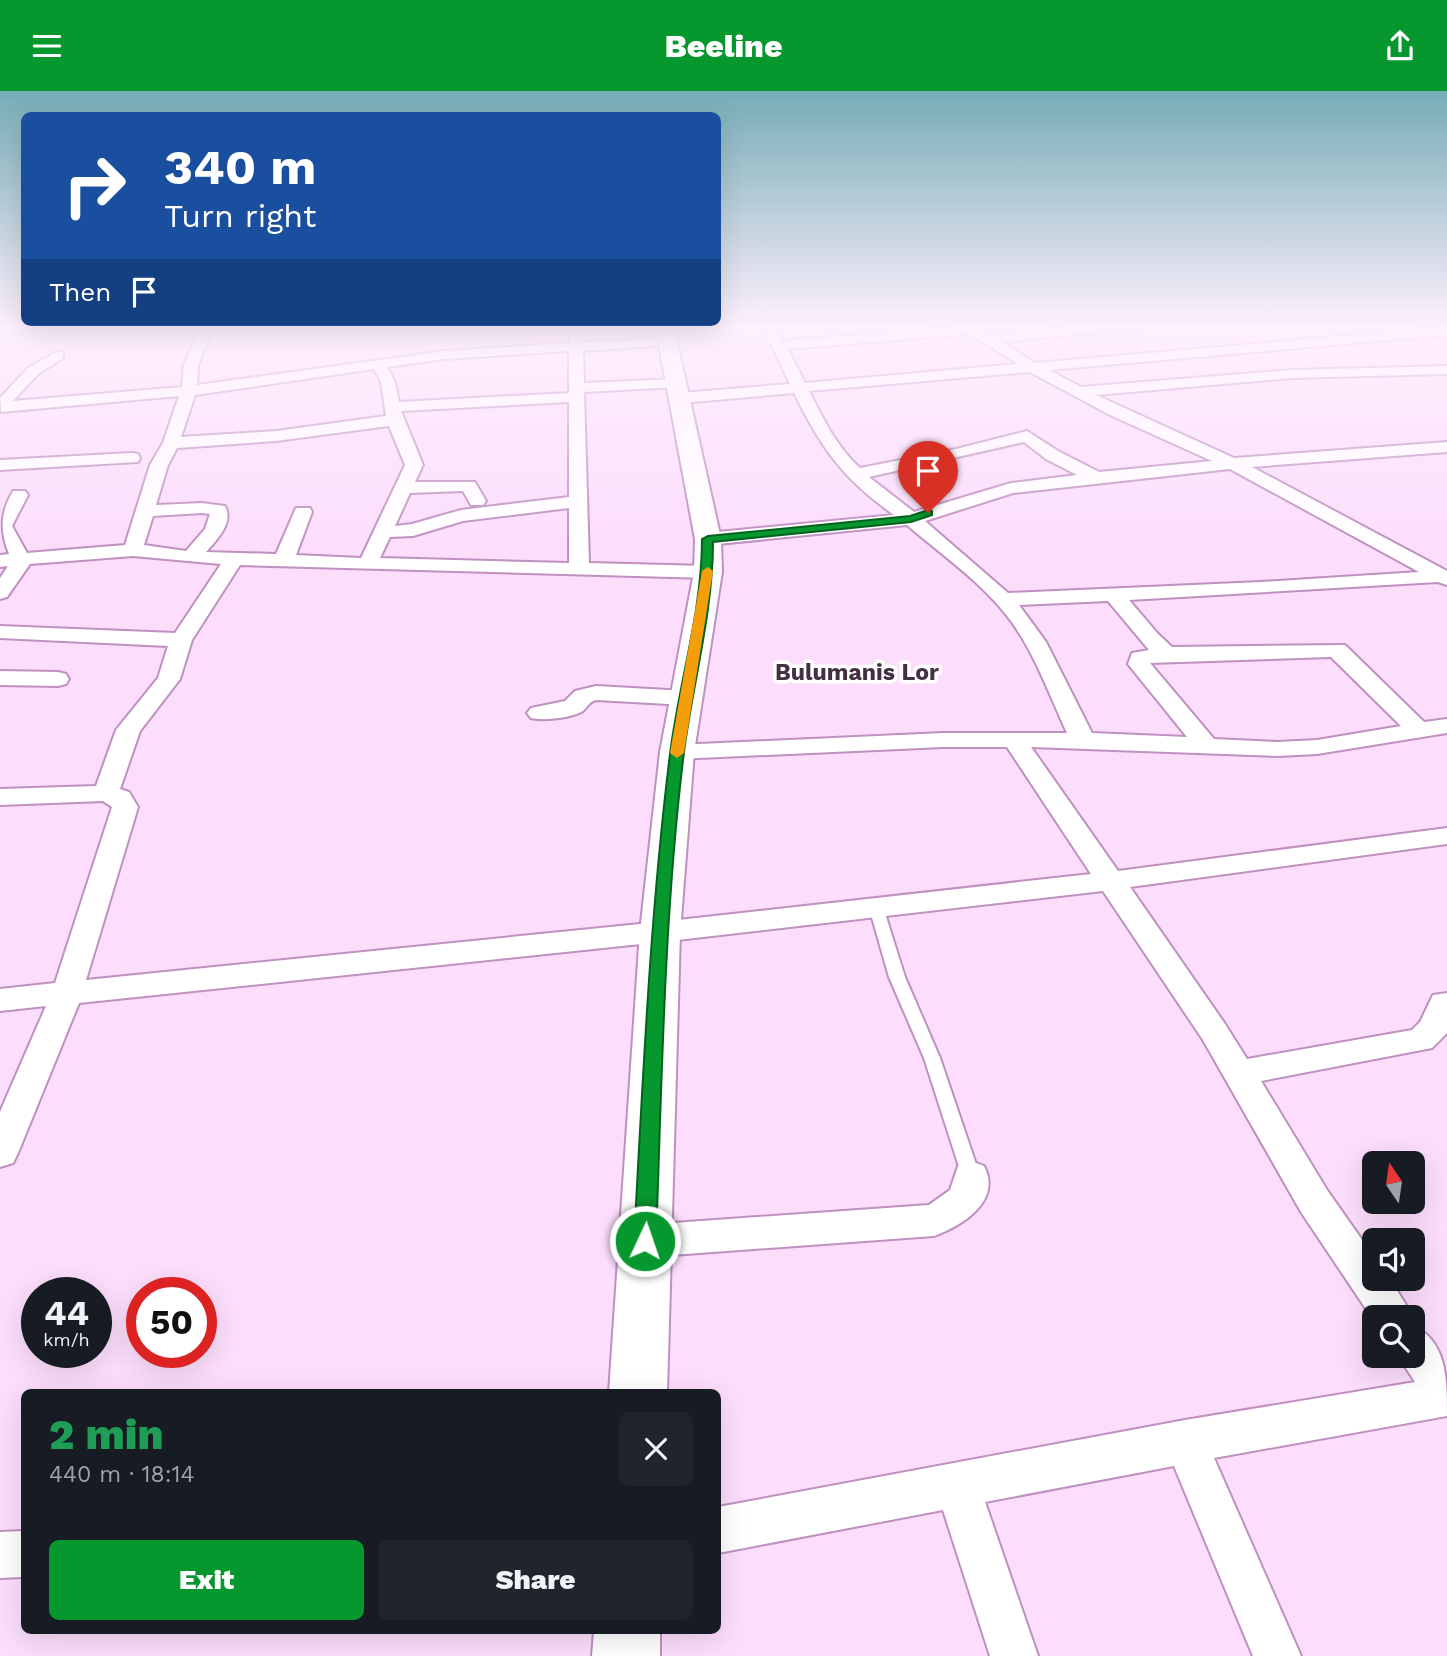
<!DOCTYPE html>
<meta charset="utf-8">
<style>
:root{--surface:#171b24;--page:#20242c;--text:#f1f3f6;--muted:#9ea1a6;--accent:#06972e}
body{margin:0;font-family:"Work Sans",sans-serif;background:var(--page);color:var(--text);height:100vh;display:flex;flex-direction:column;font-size:26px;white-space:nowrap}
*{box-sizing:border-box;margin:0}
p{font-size:23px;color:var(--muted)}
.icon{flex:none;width:38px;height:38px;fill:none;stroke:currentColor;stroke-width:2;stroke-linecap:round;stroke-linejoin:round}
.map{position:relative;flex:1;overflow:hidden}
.drawer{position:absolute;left:21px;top:1298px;width:700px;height:245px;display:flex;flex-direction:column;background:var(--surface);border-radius:10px;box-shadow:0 7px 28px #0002}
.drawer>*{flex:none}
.banner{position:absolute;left:21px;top:21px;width:700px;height:214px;border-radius:10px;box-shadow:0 7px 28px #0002;background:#1a4fa0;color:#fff;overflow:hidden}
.needle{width:46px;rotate:347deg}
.fabs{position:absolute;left:1362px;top:1060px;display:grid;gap:14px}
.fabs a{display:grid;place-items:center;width:63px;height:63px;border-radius:10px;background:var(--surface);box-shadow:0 7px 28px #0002;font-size:35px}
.speed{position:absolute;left:21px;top:1186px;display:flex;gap:14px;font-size:35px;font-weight:700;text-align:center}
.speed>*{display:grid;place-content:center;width:91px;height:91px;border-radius:50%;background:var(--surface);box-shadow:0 7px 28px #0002;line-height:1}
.speed small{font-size:18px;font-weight:400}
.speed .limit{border:10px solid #d22;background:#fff;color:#111}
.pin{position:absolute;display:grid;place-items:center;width:60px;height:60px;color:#fff;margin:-72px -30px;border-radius:50% 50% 50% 0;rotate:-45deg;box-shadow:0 0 7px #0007}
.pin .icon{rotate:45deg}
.me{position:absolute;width:77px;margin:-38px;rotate:3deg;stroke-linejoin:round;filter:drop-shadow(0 0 5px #0008)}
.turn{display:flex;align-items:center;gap:24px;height:147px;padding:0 28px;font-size:32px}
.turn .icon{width:91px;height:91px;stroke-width:2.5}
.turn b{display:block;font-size:49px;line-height:60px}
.then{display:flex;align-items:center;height:66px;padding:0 28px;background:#0003;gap:14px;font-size:26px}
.round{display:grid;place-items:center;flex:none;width:74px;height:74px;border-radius:10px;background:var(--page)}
.head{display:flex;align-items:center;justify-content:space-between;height:119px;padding:0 28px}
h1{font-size:42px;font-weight:800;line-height:52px;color:#1e9e55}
.action{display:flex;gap:14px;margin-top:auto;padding:14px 28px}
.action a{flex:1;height:80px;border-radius:10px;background:var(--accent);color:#fff;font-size:28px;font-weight:800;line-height:80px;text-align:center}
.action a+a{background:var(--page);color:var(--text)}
header{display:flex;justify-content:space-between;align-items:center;height:91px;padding:0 28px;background:var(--accent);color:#fff;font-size:32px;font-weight:800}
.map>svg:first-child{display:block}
</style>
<header><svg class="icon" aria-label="menu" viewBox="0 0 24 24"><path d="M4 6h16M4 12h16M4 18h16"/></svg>Beeline<svg class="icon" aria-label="share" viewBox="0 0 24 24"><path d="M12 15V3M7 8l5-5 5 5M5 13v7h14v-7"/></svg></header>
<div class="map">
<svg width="1447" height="1565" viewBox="0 0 1447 1565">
<rect width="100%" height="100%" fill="#fcdefc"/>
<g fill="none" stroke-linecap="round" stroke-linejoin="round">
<defs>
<path id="service" d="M876,811L883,816L905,886L940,967L980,1085L977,1090L971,1092L965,1090L962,1085L924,967L889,886L869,816Z"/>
<path id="minor" d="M201,233H215L198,274L197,294L445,260L569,252L571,233H585L583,251L673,247L675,250L668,254L583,260L584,292L677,288L684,292L677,296L584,301L589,472L708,475L715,477L718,481L715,485L708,487L240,474L192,549L180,588L140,640L120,698L129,701L138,716L86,889L660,831L1091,783L1007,656H943L677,668L668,666L665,661L668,656L677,654L943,642H1067C1050,605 1035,563 1011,530C983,492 942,464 907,434L708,454L701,452L698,448L708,442L894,424C842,387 822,358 794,302L681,312L673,307L681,302L790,293L772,255L757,233H771L783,250L958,236L956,233H973L991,244L1099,233H1147L1140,237L1002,251L1035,272L1447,236V244L1049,279L1081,296L1292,279L1447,275V283L1292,287L1096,304L1234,367L1447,351V361L1252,376L1447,480V494L1438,491L1129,509L1158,543L1172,556L1345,554L1424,631L1447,628V642L1317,663L1278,665L1031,656L1118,780L1447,737V753L1130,796L1225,933L1247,968L1412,939L1420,931L1433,904L1447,902V942L1432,957L1261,990L1327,1099L1374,1166V1188H1390L1414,1227L1412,1231V1227H1374V1230L1301,1121L1203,949L1103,800L660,851L79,912L18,1062L13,1072L0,1076V1021L46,915L0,920V898L55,892L112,716L103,710L0,714V698L96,695L116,639L158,587L168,555L0,547V535L175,542L221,473L133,465L30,473L7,506L0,508V487L8,475L0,476V464L9,463C0,440 0,422 13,400H25L28,404L12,435L27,462L125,454L150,374L163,352L179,305L1,321L0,307L28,277L58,260L63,261V267L38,283L13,310L182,296L184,274ZM970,243L1018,273L805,292L788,258ZM569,260V302L399,311L395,291L387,276L445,268ZM374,278L381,291L386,325L276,340L181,346L195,304ZM1030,281L1110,324L1212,370L1099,381L1058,360L1027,340L956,358L860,377C836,355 824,329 809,300ZM569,311V406L461,419L412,433L395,435L410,402L463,400L471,414H483L486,410L475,391H415L423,374L401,320ZM389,335L405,374L361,467L296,464L312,421L310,417H296L276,463L206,461C217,449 234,431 225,415L202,412L156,414L168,374L177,357L276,350ZM1024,351L1046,368L1077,384L1011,392L914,421L869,386ZM1230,378L1419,481L1261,491L1008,502L925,430L1013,402ZM569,417V472L380,467L390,446L413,445L463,430ZM202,422L210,423L205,438L186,460L144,454L153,425ZM1108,510L1149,559L1132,562L1128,573L1187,646L1092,642L1046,551L1019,514ZM1331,566L1401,635L1317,649L1278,651L1214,648L1150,572Z
M132,362L138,363L140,367L138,371L0,379V369Z
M0,580L58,581L66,583L69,588L66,593L58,595L0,594Z
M596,595L686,600L694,602L698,607L694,612L686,614L596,609C589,611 588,615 583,620C572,627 543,630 531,627L527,622L531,617L565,610L575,600Z
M971,1070L984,1075C1002,1110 963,1134 934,1145L645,1166L632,1161L626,1150L632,1139L645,1134L929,1114L950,1099L958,1075Z
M1412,1234C1447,1250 1447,1287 1447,1325L1214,1367L1301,1565H1253L1174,1375L985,1411L1038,1565H990L943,1419L718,1462V1416L1185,1329L1415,1291L1398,1265H1412Z
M24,1440V1486L0,1487V1441Z"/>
<path id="secondary" d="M655,233H673L721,448L722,481L694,661L680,841L667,1302H609L640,841L660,661L694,481L695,448Z
M594,1540H660V1565H592Z"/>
</defs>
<use href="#service" stroke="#bf90c0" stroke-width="4"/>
<use href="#minor" stroke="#bf90c0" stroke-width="4"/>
<use href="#secondary" stroke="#bf90c0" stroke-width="4"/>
<use href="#service" fill="#fff" fill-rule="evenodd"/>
<use href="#minor" fill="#fff" fill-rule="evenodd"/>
<use href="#secondary" fill="#fff" fill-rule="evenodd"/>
</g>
<linearGradient id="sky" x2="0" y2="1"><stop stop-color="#75acb6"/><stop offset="0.52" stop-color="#fef0fe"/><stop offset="1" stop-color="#fef0fe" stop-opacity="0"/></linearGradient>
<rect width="1447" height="452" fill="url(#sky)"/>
<path fill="#06972e" stroke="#04621e" stroke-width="2" d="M928,419L932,420V424L911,431L713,451C713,522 693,591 684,661C664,823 662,987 656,1150L652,1156L645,1159L637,1156L634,1150C643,987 650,824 670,663C679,591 702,521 702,448L708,445L910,425Z"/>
<path fill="#f59e0b" d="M708,476L713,480L684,662L677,667L670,662L702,480Z"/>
<g text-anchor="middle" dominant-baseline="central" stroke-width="7" stroke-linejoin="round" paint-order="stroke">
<g font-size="23" font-weight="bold" fill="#433044" stroke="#fff">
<text x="857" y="581">Bulumanis Lor</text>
</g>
</g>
</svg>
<div class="fabs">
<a><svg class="needle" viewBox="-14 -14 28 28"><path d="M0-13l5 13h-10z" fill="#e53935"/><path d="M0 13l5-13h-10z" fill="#9ea1a6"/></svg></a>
<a><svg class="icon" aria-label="sound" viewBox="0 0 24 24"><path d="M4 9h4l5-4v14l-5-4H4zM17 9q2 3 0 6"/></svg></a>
<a><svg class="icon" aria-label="search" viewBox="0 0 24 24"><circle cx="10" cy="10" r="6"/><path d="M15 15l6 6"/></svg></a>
</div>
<div class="speed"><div>44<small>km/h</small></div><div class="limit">50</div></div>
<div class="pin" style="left:928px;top:422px;background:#d93025"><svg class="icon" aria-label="arrive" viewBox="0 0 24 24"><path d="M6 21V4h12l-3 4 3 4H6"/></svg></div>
<svg class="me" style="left:645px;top:1150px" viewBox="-20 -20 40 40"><circle r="17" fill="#06972e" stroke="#fff" stroke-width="3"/><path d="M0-11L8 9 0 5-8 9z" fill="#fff"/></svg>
<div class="banner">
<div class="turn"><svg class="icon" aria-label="right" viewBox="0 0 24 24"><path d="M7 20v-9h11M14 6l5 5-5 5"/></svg><div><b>340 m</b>Turn right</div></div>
<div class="then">Then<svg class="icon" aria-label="arrive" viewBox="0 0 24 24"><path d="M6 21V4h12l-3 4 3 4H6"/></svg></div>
</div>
<section class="drawer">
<div class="head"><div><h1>2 min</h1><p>440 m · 18:14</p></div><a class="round"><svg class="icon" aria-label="close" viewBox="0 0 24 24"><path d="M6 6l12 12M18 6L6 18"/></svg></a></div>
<div class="action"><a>Exit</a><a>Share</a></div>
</section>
</div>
